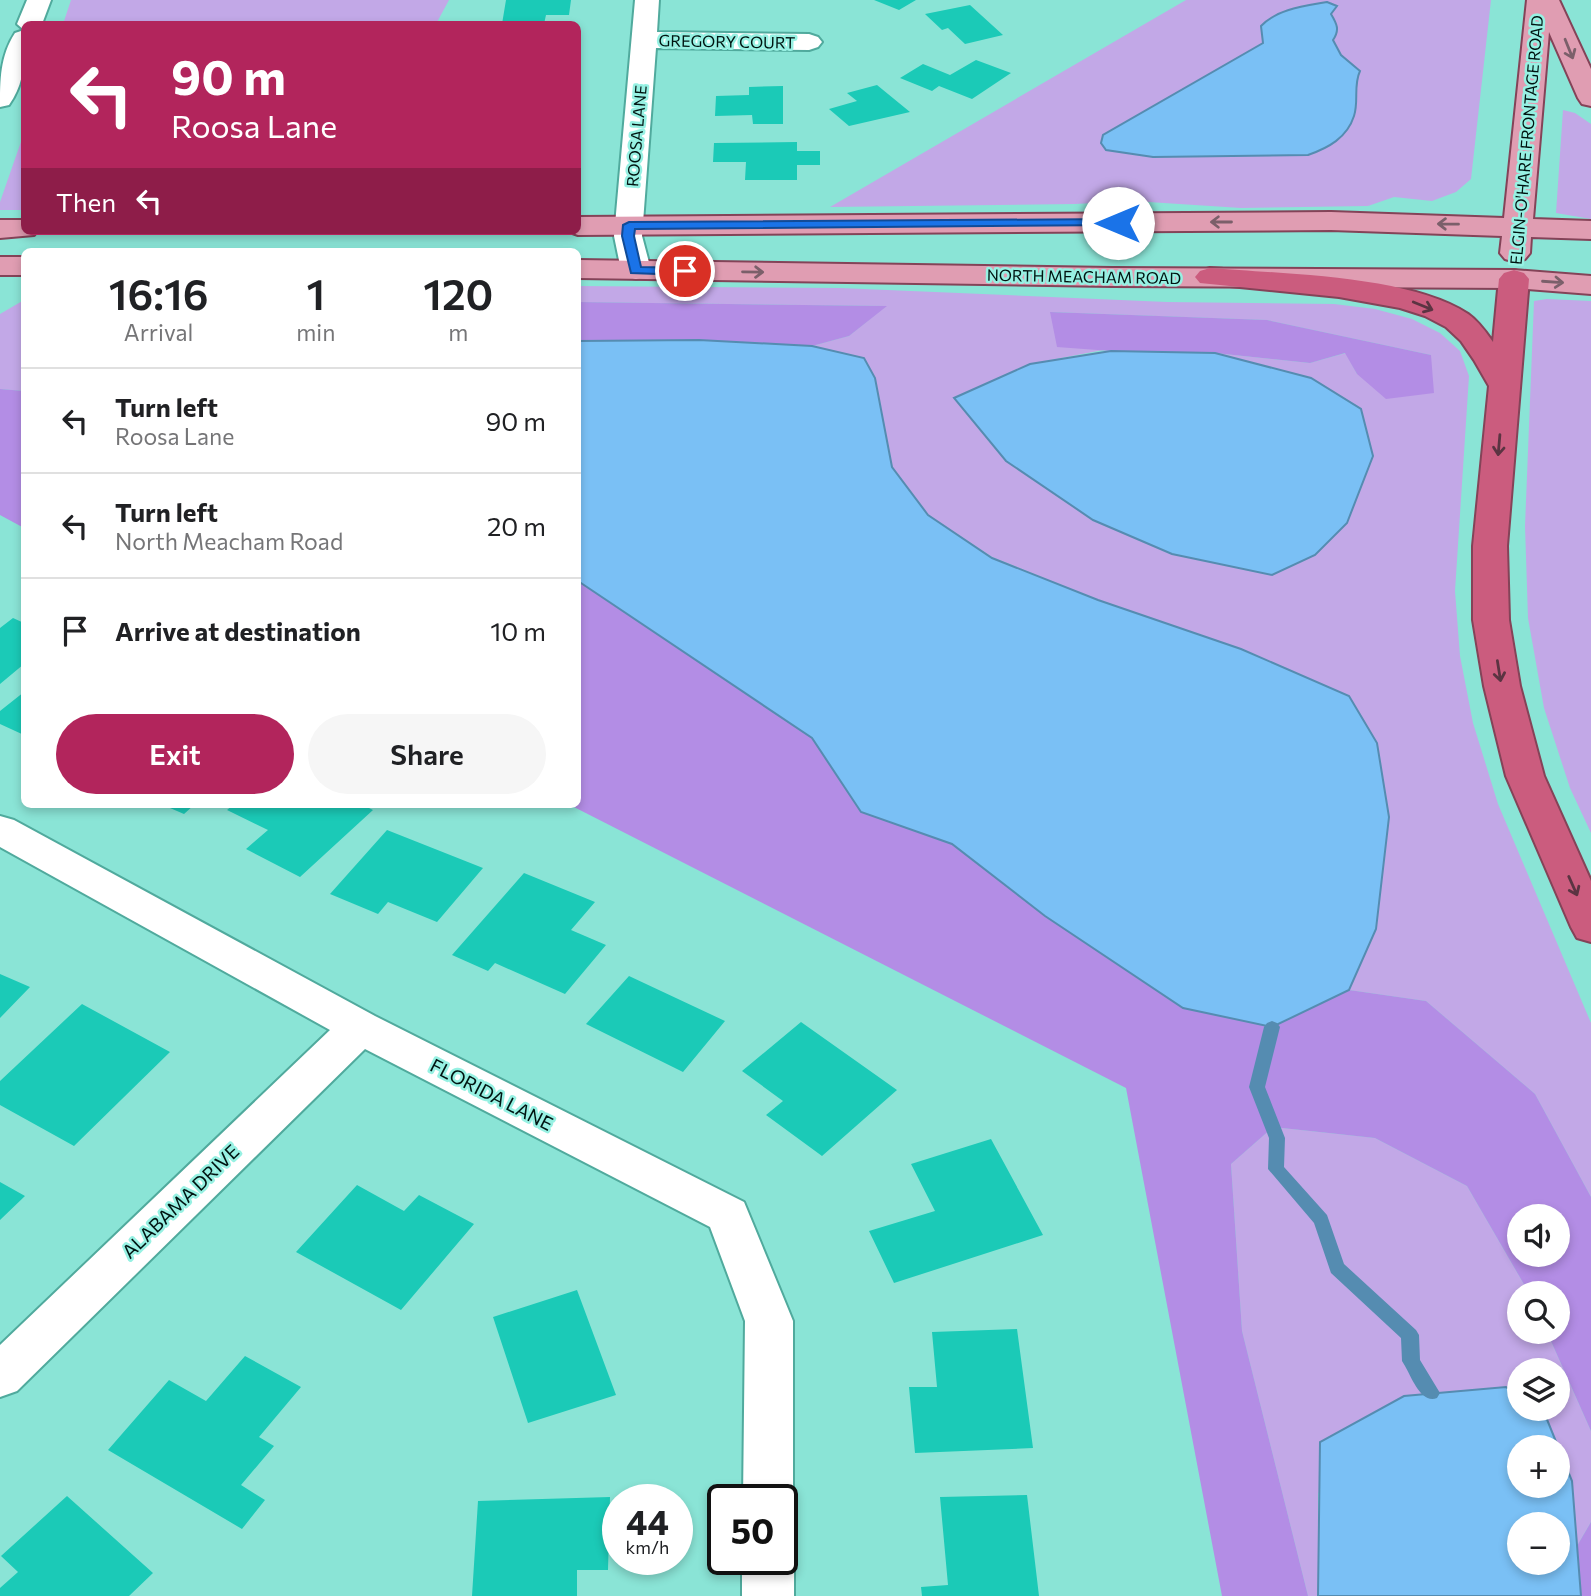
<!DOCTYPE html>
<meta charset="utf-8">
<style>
:root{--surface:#fff;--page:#f6f6f6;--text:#202124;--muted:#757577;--line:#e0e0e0;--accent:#b2255c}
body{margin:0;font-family:Commissioner,sans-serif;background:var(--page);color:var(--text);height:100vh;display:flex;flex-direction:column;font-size:26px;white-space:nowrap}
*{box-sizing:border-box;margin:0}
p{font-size:23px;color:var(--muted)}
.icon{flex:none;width:38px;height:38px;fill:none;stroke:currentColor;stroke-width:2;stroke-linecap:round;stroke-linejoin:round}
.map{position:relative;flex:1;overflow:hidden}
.details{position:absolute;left:21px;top:248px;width:560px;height:560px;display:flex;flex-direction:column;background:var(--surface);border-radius:10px;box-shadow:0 4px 10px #0003}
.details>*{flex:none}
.top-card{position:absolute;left:21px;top:21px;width:560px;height:214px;border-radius:10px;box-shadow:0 4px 10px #0003;background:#b2255c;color:#fff;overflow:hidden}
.controls{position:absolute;left:1507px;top:1204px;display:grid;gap:14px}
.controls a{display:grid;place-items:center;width:63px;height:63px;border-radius:50%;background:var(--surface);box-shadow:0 4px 10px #0003;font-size:35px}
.speed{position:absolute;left:602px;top:1484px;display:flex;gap:14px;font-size:35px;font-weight:700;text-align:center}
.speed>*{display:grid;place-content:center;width:91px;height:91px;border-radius:50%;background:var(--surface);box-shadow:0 4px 10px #0003;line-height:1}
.speed small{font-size:18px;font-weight:400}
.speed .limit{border:4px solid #111;border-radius:10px;background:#fff;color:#111}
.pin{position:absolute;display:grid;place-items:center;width:60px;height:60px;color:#fff;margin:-30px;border:4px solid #fff;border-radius:50%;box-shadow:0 2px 7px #0007}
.me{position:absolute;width:77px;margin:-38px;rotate:270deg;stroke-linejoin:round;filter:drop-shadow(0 0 5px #0008)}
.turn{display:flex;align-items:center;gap:24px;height:147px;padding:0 35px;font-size:32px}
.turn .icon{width:91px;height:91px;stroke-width:2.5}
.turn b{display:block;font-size:49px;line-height:60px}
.then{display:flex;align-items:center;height:66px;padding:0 35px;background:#0003;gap:14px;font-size:26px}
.eta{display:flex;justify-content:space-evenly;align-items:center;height:119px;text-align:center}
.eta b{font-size:42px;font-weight:600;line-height:49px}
.action{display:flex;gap:14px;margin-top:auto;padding:14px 35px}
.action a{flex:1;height:80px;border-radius:42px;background:var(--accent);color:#fff;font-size:28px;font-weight:600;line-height:80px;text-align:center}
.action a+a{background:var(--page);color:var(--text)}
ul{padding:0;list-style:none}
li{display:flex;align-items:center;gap:21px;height:105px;padding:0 35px;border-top:2px solid var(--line)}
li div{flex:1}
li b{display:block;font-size:26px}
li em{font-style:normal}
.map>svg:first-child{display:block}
</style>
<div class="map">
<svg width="1591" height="1596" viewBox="0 0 1591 1596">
<rect width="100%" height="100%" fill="#8ae4d6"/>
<path fill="#c2a8e7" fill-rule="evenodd" d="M71,0H449L436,24H63Z
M1186,0H1491L1471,179L1456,192L1432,201L1394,197L1368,206L1241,208L1133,201L1075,204L830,207Z
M1563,110L1575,113L1591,124V219L1556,213Z
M24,133V210H0V202Z
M578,286L840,288L1167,302L1334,304L1375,309L1412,319L1440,333L1460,351L1469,376L1455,591L1460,656L1473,723L1498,804L1591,1023V1197L1535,1094L1426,1001L1349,990L1376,929L1349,696L1241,649L1098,600L992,557L928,515L892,467L875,378L864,358L812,346L849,336L886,306L578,302ZM1050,312L1267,320L1431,355L1357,374L1346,353L1310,363L1215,353L1311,378L1361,410L1373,456L955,398L1030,364L1103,350Z
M1547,299L1591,301V833L1570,788L1544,708L1528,618L1525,526L1534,301Z
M24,300V391L0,389V314Z
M1273,1127L1375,1138L1467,1186L1529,1293H1519V1332H1547L1591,1431V1522L1577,1546L1572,1481L1546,1417L1535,1409H1558V1370H1519V1397L1506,1387L1318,1493V1596H1308L1242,1331L1231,1164Z"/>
<path fill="#b38de5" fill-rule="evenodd" d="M578,302L887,306L849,336L812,346L699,340L578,341Z
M1050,312L1267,320L1431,355L1434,393L1386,399L1357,374L1345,353L1310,363L1215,353L1111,351L1057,347Z
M0,389L24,391V528L0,515Z
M578,581L812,738L861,812L952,844L1045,916L1183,1008L1272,1027L1349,990L1426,1001L1535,1094L1591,1197V1431L1547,1332H1558V1293H1529L1467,1186L1375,1138L1273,1127L1231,1164L1242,1331L1308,1596H1222L1126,1088L570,805H578ZM1519,1216H1558V1255H1519Z
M1591,1522V1596H1581L1577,1546Z"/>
<path fill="#7ac0f5" stroke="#558cb1" stroke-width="2" fill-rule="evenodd" d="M1327,2L1337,6L1331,14C1337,24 1340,30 1333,40L1341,55L1360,71C1353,86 1359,101 1354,116C1347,138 1328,148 1308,155L1153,157L1106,150L1101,143L1103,135L1263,43L1261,26C1277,9 1305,6 1327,2Z
M699,340L812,346L864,358L875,378L892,467L928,515L992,558L1098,600L1241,649L1349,696L1377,743L1389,817L1376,929L1349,990L1272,1027L1183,1008L1045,916L952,844L861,812L812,738L578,581V341Z
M1111,351L1215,353L1311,378L1361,409L1373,456L1347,523L1315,555L1272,575L1172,554L1093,520L1006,461L954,398L1030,364Z
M1506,1387L1519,1397V1409H1535L1546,1417L1572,1481L1581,1596H1318L1320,1442L1404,1396ZM1558,1447V1486H1519V1447ZM1519,1524H1558V1563H1519Z"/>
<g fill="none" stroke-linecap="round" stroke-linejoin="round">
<path fill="#558cb1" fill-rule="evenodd" d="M1272,1021L1277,1023L1280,1027L1265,1087L1285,1138L1284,1167L1327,1215L1344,1264L1416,1330L1419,1335L1420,1360L1440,1393L1437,1398C1421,1404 1412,1378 1405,1366L1402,1361L1401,1338L1331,1273L1314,1223L1268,1169L1269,1138L1249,1087L1264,1027L1267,1023Z"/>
</g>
<path fill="#1bcab7" d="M506,0H571L569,15H546L544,24H502Z
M874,0H916L899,10Z
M970,5L1003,35L965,44L948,28L942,30L925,14Z
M976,60L1011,73L972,99L939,86L932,91L900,78L923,64L950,75Z
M877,85L910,112L849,126L829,109L857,101L847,93Z
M783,86V124H753L752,115L715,116L716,96L749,95V87Z
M797,142V151H820V165H797V180H745L746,162H713L714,143Z
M13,618L24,623V664L0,684V628Z
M24,692V735L0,724V711Z
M163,805H194L184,814Z
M233,805H363L373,810L300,877L246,849L268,830L227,810Z
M387,830L483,868L437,922L388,902L378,914L330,894Z
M524,873L595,902L571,930L606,945L565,994L495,963L488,971L452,955Z
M0,974L30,987L0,1018Z
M629,976L725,1021L683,1072L586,1024Z
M82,1004L170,1052L74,1146L0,1105V1081Z
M801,1022L897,1090L822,1156L766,1115L783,1101L742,1071Z
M991,1139L1043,1235L894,1283L869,1231L935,1211L911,1164Z
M0,1182L25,1196L0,1220Z
M357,1185L404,1211L419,1195L474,1224L401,1310L296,1252Z
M577,1290L616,1395L528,1423L493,1317Z
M1017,1329L1033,1448L915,1453L909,1387H937L932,1332Z
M245,1356L301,1387L259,1437L274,1446L241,1485L265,1500L242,1529L108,1450L169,1380L206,1401Z
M1027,1495L1039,1596H922L921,1587L948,1585L940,1497Z
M67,1496L153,1573L129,1596H0V1588L18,1572L1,1556Z
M610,1497L608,1570H577V1596H472L478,1501Z"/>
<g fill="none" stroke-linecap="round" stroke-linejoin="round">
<defs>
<path id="minor" d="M27,0H51L42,24H24V30L17,24Z
M635,0H659L657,32L809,34L818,37L822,42L818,47L809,50L656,48L642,236L651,270L646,276L636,279L626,276L621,270L614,236Z
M24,30C26,56 25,83 9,105L0,107C0,80 0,56 15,33Z
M0,816L14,820L375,1016L744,1202L793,1321V1500L786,1516L782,1518V1500H743L745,1321L710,1227L365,1049L17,1391L0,1397V1345L330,1030L0,847Z
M782,1541L786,1542L794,1559V1596H742V1559H782Z"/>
<path id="major" d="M1527,0H1559L1591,69V106L1582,104L1578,98L1549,32L1533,219L1591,221V239L1531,237L1530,253L1525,259L1515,262L1505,259L1500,253L1502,236L1331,230L578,235L567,231H578V217L1331,212L1504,218Z
M0,220H24V231H37L34,235L0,238Z
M0,257H24V275H0Z
M578,260L1112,268L1514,270L1591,276V294L1514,288L1112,286L578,278Z"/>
<path id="highway" d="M1210,268C1281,274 1409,275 1468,314C1478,321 1486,332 1493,342L1499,279L1504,273L1514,270L1524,273L1529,279L1507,546L1509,620L1520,686L1544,776L1591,881V942L1577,938L1571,927L1506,776L1484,686L1473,620V546L1489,386L1474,360L1461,341L1446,327L1425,316L1400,308L1339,297L1200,283L1195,277L1200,271Z"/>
</defs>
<use href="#minor" stroke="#50aa9d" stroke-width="4"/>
<use href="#major" stroke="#844358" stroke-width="4"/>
<use href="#highway" stroke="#844358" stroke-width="4"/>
<use href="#minor" fill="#fff" fill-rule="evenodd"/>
<use href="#major" fill="#e09db2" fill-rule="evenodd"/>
<use href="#highway" fill="#cb5c7e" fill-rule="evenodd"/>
</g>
<defs><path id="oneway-shaft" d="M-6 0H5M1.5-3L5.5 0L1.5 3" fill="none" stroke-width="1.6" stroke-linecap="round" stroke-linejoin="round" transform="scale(1.75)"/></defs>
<g stroke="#7b5f6a">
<use href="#oneway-shaft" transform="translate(1569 49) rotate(68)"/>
<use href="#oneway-shaft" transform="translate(1221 222) rotate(180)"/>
<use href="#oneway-shaft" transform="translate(1448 224) rotate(-179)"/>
<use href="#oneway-shaft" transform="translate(753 272) rotate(1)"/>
<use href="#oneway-shaft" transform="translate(1553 282) rotate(4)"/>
</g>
<g stroke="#5b3442">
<use href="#oneway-shaft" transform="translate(1423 306) rotate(22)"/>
<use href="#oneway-shaft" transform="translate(1499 445) rotate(95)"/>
<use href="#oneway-shaft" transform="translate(1499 671) rotate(81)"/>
<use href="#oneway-shaft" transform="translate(1573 886) rotate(66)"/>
</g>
<path fill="#1a73e8" stroke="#114b97" stroke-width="2" d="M1118,219L1124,223L1122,225L635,229L634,236L641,267L689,268L691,271L685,275L631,273L622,236L623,225L629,222Z"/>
<g text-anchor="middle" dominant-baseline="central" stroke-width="5" stroke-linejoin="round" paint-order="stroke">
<g font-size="16" fill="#001411" stroke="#97f1e3">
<text transform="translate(727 41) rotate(1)">GREGORY COURT</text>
<text transform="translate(636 136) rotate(-85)">ROOSA LANE</text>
<text transform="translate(1526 140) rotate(-85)">ELGIN-O'HARE FRONTAGE ROAD</text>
<text transform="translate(1084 276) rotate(1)">NORTH MEACHAM ROAD</text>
</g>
<g font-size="19" fill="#001411" stroke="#97f1e3">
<text transform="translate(492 1094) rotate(27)">FLORIDA LANE</text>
<text transform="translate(180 1201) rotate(-44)">ALABAMA DRIVE</text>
</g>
</g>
</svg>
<div class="controls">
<a><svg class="icon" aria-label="sound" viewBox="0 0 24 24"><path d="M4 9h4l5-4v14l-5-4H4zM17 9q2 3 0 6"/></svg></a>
<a><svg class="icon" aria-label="search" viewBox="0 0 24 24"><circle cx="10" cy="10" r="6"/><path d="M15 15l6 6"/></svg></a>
<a><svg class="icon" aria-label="layers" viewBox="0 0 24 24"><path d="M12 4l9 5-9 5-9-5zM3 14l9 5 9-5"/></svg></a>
<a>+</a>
<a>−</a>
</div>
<div class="speed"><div>44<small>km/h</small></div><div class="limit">50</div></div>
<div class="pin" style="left:685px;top:271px;background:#d93025"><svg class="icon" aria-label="arrive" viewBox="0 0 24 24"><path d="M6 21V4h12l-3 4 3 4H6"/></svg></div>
<svg class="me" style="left:1118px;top:223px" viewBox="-20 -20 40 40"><circle r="19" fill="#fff"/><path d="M0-13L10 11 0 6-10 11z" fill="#1a73e8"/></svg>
<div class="top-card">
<div class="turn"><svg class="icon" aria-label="left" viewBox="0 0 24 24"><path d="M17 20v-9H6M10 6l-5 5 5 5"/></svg><div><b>90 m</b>Roosa Lane</div></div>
<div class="then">Then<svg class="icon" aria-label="left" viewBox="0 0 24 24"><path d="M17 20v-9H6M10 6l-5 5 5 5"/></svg></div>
</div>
<section class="details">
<div class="eta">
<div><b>16:16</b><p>Arrival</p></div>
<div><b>1</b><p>min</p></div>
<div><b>120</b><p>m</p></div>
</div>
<ul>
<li><svg class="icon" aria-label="left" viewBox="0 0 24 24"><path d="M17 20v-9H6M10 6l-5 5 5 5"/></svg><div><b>Turn left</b><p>Roosa Lane</p></div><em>90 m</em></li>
<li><svg class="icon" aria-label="left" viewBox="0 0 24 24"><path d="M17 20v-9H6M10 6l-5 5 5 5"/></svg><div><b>Turn left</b><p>North Meacham Road</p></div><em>20 m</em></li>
<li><svg class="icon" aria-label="arrive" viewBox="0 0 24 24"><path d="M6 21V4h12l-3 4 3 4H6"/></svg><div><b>Arrive at destination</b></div><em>10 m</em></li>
</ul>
<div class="action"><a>Exit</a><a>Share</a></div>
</section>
</div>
